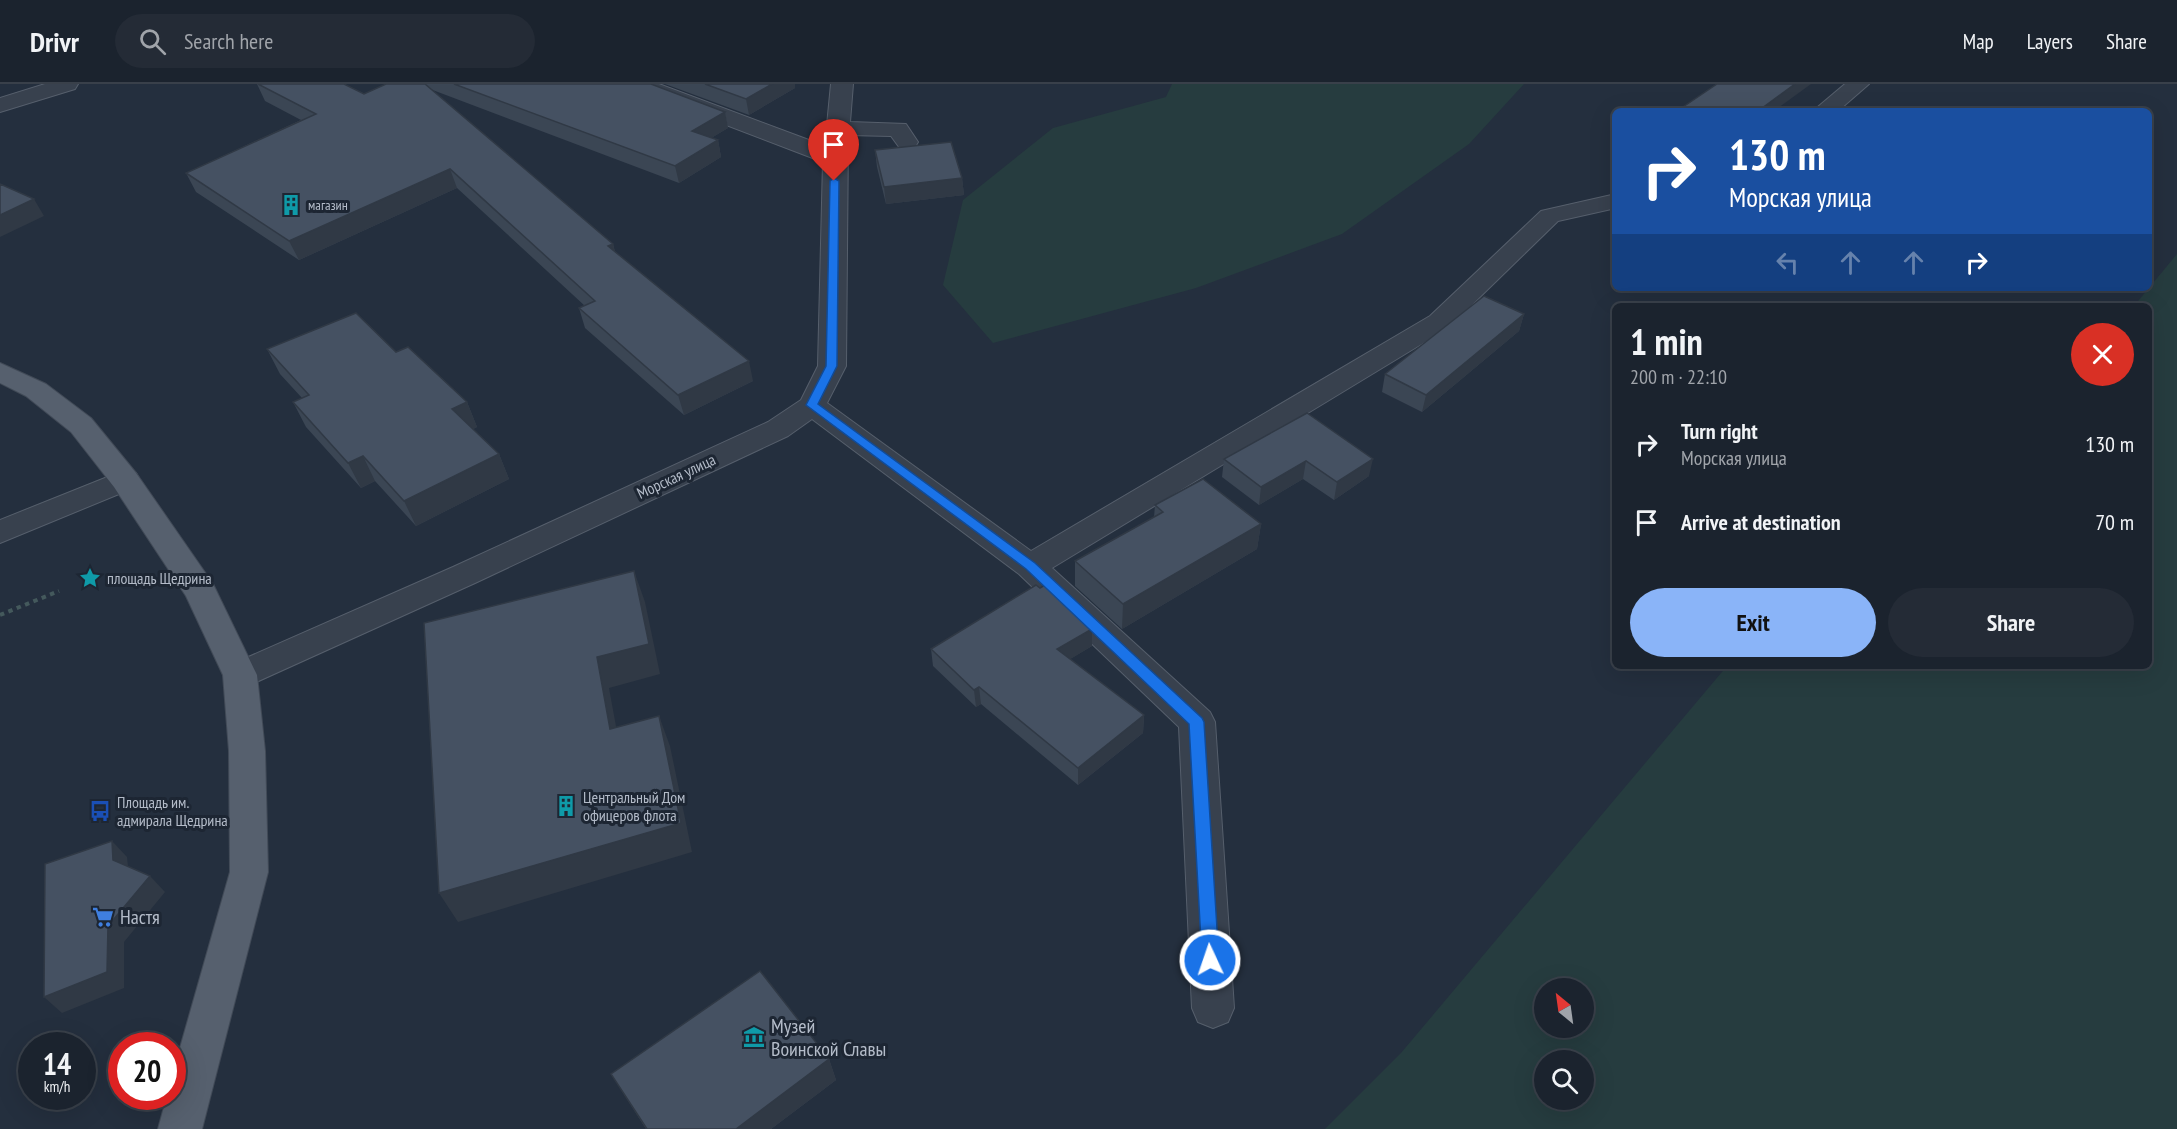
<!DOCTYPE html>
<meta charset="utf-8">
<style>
:root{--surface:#1b232e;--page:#242b36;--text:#f1f3f6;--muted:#a0a4aa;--line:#39404a;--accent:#8ab4f8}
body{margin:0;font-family:"PT Sans Narrow",sans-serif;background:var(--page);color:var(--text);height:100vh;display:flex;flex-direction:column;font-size:22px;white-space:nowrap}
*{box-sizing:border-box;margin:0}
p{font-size:20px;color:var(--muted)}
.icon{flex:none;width:33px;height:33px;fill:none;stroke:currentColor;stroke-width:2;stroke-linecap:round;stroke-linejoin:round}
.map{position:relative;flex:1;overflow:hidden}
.drawer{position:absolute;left:1612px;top:219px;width:540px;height:366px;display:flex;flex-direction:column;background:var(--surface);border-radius:9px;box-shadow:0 6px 24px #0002,0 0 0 2px var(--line)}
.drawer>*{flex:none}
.top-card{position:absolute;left:1612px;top:24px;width:540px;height:183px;border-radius:9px;box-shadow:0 6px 24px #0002,0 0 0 2px var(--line);background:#1a4fa0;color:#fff;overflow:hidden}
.needle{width:39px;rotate:331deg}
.tools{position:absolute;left:1534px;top:894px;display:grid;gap:12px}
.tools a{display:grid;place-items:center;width:60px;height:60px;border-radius:50%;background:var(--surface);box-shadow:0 6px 24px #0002,0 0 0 2px var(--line);font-size:30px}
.speed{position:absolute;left:18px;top:948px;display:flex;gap:12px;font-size:30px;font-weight:700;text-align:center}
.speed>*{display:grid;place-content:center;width:78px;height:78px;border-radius:50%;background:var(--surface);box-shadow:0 6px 24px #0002,0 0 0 2px var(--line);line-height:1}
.speed small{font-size:15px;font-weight:400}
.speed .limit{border:9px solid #d22;background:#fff;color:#111}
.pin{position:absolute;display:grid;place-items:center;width:51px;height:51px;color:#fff;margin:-62px -26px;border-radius:50% 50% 50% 0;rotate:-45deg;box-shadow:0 0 6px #0007}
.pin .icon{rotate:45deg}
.me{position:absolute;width:66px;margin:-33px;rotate:357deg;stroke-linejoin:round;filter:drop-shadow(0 0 4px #0008)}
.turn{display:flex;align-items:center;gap:21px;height:126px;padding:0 18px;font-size:27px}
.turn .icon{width:78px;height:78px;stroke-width:2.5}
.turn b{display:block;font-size:42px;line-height:51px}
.lanes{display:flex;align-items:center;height:57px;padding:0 18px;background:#0003;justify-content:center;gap:30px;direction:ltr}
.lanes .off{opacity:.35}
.round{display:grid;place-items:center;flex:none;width:63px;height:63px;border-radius:32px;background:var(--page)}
.summary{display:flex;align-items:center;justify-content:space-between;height:102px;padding:0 18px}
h1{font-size:36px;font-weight:600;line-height:45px}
.cta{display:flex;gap:12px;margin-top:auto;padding:12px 18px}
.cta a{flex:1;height:69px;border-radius:36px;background:var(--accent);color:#111;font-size:24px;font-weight:600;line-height:69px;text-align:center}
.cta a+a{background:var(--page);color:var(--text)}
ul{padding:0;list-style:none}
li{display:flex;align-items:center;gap:18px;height:78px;padding:0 18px}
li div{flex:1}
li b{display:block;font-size:22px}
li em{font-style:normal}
header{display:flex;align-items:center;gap:36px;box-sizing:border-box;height:84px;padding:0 30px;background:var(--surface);border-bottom:2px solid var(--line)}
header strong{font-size:28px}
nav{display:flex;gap:33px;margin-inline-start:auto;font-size:21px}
.search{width:420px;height:54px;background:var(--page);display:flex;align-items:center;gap:15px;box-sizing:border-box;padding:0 21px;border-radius:33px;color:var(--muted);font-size:22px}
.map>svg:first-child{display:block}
</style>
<header>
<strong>Drivr</strong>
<div class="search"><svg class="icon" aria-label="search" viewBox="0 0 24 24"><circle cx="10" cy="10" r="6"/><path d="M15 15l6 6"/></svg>Search here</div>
<nav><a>Map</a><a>Layers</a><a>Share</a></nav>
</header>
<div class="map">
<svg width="2177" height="1045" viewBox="0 0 2177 1045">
<rect width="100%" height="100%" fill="#242f3e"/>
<path fill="#263c3f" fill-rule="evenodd" d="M1172,0H1524L1469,60L1342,150L1196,204L993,259L943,201L963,116L1053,44L1166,13Z
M2177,170V1045H1325L1401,969L1727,582H2150V222H2134ZM1545,904H1584V944H1545ZM1545,976H1584V1016H1545Z"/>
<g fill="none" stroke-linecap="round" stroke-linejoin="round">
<defs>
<path id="minor" d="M45,0H78L75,5L0,28V14Z
M629,0H659L825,62L831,0H853L850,38L906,40L918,58L915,63L907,65L899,63L891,52L848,51L846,282L827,319L1031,467L1430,232L1541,127L1616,110V124L1558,137L1448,244L1052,484L1210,628L1215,638L1234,924L1228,938L1213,944L1198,938L1192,924L1179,643L1019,490L812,335L788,352L475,499L252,600L240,604L228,600L223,591L228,582L453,483L768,338L801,316L818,282L823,78L632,5Z
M1845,0H1869L1838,27H1813Z
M125,386L136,389L140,396L136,403L0,459V436Z"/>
<path id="major" d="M0,279L46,300L91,334L136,389L213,500L257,591L265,667L268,788L202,1045H158L167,1012H172V992L230,788L229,667L223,591L186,512L114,403L71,348L26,312L0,299Z"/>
</defs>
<use href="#minor" stroke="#565f6c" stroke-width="2"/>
<use href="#major" stroke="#414a57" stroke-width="2"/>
<path stroke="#44595c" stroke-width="4" stroke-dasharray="4.5 4.5" stroke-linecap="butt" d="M0,531L59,507"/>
<use href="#minor" fill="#38414e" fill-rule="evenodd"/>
<use href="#major" fill="#56606e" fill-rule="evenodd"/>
</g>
<path fill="#3b4654" d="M257,0H344L364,10L426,1L425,0H651L725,28L728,44L711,54L718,56L721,73L679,99L430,5L613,160L615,168L753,297L684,331L585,244L579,224L585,222L457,104L299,176L196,108L186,89L301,36L265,17Z
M665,0H795V4L749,31Z
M875,66L962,94L964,111L886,120L877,83Z
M1524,230L1519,247L1422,328L1382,308L1385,290Z
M267,265L396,268L467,318L477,343L473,345L499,370L509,395L416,442L375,397L361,404L306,343L293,318L302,314L280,290Z
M1307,329L1369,392L1334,416L1303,395L1259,421L1222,393L1224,375Z
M1155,421L1261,440L1257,465L1122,545L1075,502V477L1154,433Z
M1092,545V562L1070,575L1144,631L1143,649L1078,701L981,620L976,623L933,582L931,565Z
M829,975L836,996L771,1045H646L611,990Z"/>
<path fill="#303945" d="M772,0H795V4L749,31L746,15Z
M1795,0H1811L1774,27H1758Z
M725,28L728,44L696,63L692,47Z
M718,56L721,73L679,99L675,82Z
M450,85L457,104L299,176L289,157Z
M962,94L964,111L886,120L884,103Z
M34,115L44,132L0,153V131Z
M613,160L618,180L608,162Z
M1524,230L1519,247L1422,328L1426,311Z
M749,277L753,297L684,331L678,311Z
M467,318L477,343L463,350L452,325Z
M499,370L509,395L416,442L404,417Z
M363,372L375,397L361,404L348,379Z
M1373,375L1369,392L1334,416L1337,398Z
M1306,377L1303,395L1259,421L1261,403Z
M1261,440L1257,465L1122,545L1123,520Z
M634,487L645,518L660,590L609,604L622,675L610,645L597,573Z
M1092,545V562L1057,583V565Z
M979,603L981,620L976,623L974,606Z
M1144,631L1143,649L1078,701V684Z
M659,632L670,662L692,768L458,838L439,809Z
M112,757L127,773L129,792L113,776Z
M150,792L165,808L124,858V904L62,929L44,913L108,842Z
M829,975L836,996L771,1045H736Z"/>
<path fill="#455162" stroke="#303945" stroke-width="1.5" d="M258,0H344L364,10L386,0H425L613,160L608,162L749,277L678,311L579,224L595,217L450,85L289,157L186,89L316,30Z
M454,0H651L725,28L692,47L718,56L675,82Z
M705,0H772L746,15Z
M1717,0H1795L1758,27H1677Z
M951,58L962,94L884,103L875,66Z
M0,100L34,115L0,131Z
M1484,212L1524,230L1426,311L1385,290Z
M356,229L396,268L408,263L467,318L452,325L499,370L404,417L363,372L348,379L293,318L309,311L267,265Z
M1307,329L1373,375L1337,398L1306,377L1261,403L1224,375Z
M1203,395L1261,440L1123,520L1075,477L1163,428L1155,421Z
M634,487L649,560L597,573L610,645L659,632L681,739L439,809L424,539Z
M1036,501L1040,504L1045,501L1092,545L1057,565L1144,631L1078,684L979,603L974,606L931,565Z
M112,757L113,776L150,792L108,842L107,888L44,913L45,780Z
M760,887L829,975L736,1045H647L611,990Z"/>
<path fill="#1a73e8" stroke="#114b97" stroke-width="1.5" d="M834,94L839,97L837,282L818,320L1035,479L1202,634L1204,638L1219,876L1216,882L1210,884L1204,882L1202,876L1189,640L1026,485L806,321L826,282L830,97Z"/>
<defs>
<symbol id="building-bare" viewBox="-9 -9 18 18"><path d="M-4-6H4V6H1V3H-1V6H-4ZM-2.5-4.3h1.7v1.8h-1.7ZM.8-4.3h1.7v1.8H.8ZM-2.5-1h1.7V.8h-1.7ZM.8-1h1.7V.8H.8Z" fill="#0f9aa8" stroke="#1d2633" stroke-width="2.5" paint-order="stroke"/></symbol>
<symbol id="sight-bare" viewBox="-9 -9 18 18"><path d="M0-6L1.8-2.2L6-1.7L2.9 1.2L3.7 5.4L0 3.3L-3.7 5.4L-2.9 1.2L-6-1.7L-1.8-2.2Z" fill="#0f9aa8" stroke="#1d2633" stroke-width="2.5" paint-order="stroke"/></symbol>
<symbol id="bus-bare" viewBox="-9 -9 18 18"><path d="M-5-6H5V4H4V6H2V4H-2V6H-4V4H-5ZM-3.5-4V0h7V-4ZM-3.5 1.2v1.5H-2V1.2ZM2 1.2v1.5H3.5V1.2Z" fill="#1a4fb4" stroke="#1d2633" stroke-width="2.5" paint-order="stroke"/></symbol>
<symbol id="supermarket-bare" viewBox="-9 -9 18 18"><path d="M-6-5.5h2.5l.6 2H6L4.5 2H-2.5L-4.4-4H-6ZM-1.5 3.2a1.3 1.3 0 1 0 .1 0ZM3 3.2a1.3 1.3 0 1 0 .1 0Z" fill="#3f7fe0" stroke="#1d2633" stroke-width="2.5" paint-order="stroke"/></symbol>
<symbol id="museum-bare" viewBox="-9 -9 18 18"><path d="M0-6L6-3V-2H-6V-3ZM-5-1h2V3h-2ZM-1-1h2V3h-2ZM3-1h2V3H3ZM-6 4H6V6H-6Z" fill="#0f9aa8" stroke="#1d2633" stroke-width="2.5" paint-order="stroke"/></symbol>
</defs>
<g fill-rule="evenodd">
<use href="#building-bare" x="276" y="106" width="30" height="30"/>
<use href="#sight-bare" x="75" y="479" width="30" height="30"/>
<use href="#building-bare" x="551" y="707" width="30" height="30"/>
<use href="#bus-bare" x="85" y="712" width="30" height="30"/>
<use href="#supermarket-bare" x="88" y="818" width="30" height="30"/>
<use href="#museum-bare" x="739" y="938" width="30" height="30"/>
</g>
<g text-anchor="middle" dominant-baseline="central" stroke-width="6" stroke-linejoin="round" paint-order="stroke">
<g font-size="14" fill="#b4bcc9" stroke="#1d2633" text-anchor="start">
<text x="308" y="121">магазин</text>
</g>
<g font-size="16" fill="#b4bcc9" stroke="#1d2633">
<text transform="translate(676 392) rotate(-25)">Морская улица</text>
</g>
<g font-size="16" fill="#b4bcc9" stroke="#1d2633" text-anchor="start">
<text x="107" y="494">площадь Щедрина</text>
<text x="583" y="713">Центральный Дом<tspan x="583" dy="18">офицеров флота</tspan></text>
<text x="117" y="718">Площадь им.<tspan x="117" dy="18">адмирала Щедрина</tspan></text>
</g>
<g font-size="20" fill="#b4bcc9" stroke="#1d2633" text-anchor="start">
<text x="120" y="833">Настя</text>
<text x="771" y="942">Музей<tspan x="771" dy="23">Воинской Славы</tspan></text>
</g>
</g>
</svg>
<div class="tools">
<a><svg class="needle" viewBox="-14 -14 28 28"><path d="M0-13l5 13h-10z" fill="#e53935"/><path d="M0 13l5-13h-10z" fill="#a0a4aa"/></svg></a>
<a><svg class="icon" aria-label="search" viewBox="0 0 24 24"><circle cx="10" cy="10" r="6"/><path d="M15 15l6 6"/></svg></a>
</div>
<div class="speed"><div>14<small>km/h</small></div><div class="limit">20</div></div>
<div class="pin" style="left:834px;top:97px;background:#d93025"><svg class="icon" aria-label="arrive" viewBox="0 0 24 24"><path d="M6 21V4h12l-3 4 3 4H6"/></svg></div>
<svg class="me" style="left:1210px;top:876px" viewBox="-20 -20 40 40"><circle r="17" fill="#1a73e8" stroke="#fff" stroke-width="3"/><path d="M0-11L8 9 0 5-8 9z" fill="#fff"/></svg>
<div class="top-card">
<div class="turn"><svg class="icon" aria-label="right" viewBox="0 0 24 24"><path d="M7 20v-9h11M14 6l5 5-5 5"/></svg><div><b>130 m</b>Морская улица</div></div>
<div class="lanes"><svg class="icon off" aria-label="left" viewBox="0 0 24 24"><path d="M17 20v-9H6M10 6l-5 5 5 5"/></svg><svg class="icon off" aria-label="ahead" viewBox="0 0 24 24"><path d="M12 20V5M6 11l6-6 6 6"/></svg><svg class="icon off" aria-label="ahead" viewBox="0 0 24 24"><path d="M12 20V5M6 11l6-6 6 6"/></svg><svg class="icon" aria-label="right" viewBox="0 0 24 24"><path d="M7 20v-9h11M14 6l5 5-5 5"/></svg></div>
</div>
<section class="drawer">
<div class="summary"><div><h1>1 min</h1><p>200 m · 22:10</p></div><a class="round" style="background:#d93025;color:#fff"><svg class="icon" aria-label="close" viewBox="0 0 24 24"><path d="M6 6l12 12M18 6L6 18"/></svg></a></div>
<ul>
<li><svg class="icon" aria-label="right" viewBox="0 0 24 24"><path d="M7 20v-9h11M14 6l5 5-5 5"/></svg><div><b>Turn right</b><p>Морская улица</p></div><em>130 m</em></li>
<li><svg class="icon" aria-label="arrive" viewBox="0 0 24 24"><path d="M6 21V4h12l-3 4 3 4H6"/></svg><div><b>Arrive at destination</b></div><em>70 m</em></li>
</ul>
<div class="cta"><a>Exit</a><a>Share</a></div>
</section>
</div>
